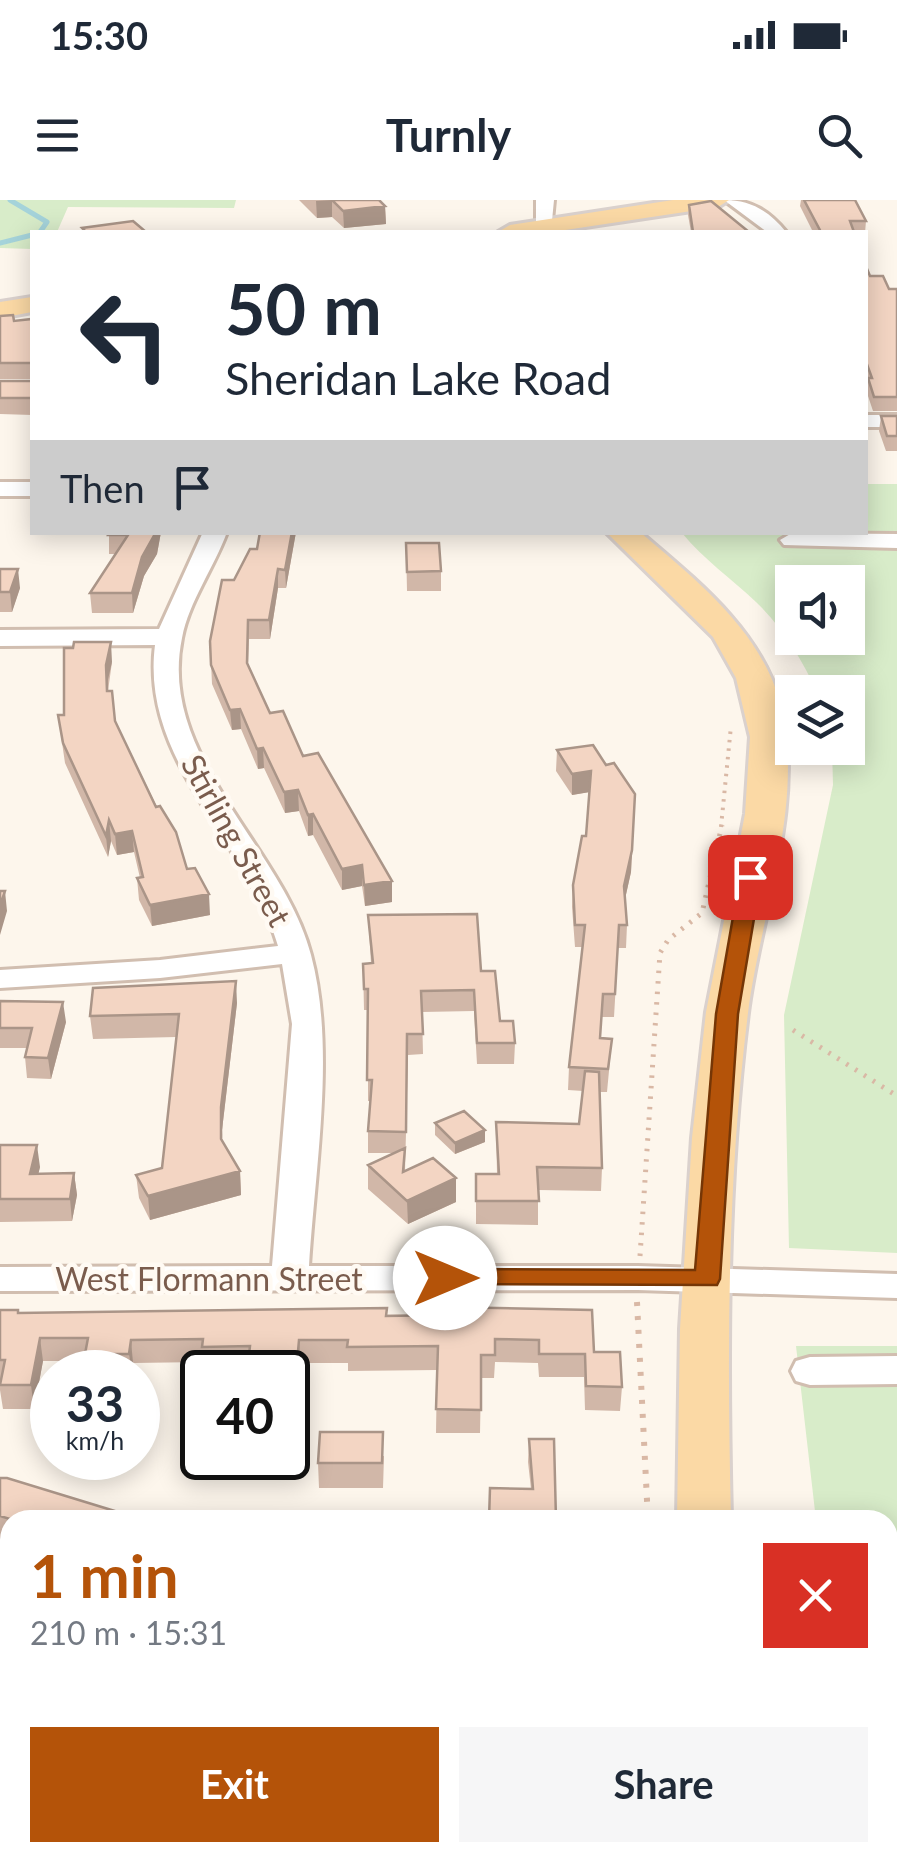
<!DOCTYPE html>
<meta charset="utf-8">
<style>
:root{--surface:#fff;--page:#f6f6f7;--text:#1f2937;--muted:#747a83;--accent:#b45309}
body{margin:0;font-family:Lato,sans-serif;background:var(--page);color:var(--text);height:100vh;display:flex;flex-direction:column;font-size:38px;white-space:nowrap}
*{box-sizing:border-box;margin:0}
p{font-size:32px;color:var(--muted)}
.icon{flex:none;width:55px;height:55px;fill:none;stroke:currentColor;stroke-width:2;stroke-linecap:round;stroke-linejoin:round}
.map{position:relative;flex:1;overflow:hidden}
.drawer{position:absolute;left:0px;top:1310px;width:898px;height:352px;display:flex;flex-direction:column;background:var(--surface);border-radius:30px 30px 0 0;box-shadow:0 5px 25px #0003}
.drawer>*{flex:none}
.banner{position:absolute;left:30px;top:30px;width:838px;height:305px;border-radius:0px;box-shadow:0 5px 25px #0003;background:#fff;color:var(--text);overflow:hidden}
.tools{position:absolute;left:775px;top:365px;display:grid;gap:20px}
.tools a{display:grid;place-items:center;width:90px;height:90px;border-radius:0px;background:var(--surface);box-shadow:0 5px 25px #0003;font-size:50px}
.speed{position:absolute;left:30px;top:1150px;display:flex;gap:20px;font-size:50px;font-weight:700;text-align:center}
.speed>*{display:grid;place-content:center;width:130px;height:130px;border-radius:50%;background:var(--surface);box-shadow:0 5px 25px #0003;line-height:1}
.speed small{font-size:25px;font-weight:400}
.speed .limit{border:5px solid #111;border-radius:15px;background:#fff;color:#111}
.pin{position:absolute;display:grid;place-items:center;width:85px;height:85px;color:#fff;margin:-42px;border-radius:20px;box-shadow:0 5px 15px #0006}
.me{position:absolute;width:110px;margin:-55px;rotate:90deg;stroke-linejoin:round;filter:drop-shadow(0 0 8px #0008)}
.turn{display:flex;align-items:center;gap:35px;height:210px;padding:0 30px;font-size:45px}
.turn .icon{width:130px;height:130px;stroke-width:2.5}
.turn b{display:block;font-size:70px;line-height:85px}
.then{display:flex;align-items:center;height:95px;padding:0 30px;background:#0003;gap:20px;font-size:38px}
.round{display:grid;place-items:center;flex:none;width:105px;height:105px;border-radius:0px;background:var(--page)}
.summary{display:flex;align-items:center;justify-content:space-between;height:170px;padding:0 30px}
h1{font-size:60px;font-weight:700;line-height:75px;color:var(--accent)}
.primary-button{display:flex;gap:20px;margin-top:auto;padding:20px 30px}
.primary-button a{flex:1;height:115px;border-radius:0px;background:var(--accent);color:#fff;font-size:40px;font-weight:700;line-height:115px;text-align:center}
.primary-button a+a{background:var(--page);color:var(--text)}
.status{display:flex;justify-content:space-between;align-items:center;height:70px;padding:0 50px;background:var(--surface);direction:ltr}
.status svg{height:28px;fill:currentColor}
header{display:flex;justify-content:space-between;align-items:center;height:130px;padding:0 30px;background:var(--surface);font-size:45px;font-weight:700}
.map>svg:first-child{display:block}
</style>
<div class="status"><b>15:30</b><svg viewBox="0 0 49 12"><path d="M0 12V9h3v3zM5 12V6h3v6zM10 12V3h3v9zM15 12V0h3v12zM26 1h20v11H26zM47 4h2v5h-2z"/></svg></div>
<header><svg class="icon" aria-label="menu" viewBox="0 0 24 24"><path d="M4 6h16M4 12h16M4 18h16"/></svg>Turnly<svg class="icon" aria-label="search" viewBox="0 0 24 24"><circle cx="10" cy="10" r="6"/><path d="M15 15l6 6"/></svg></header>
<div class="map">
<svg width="897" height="1662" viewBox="0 0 897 1662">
<rect width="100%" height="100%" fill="#fdf6ec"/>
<path fill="#d8ecc9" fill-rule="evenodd" d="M0,0H236L234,8L68,7L57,32H32V49L0,48Z
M865,284H897V1053L789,1048L784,815L833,585L832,548H848V492H817C802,459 782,427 756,402C731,378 704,360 682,333L865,332ZM792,382H848V438H792Z
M796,1146H897V1662H855L854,1653L888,1652V1320H816Z"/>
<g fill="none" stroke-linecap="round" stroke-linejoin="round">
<path stroke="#a5d3da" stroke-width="5" d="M10,0L47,22L40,32
M0,43L32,35"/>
<defs>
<path id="minor" d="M536,0H554L551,31L545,32L536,27Z
M724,0C751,0 769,11 786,32H767Z
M865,215H897V227H865Z
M0,282H32V296H0Z
M203,332H227C214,368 189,401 182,438C157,558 283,647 311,755C336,848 315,969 309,1066H638L897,1074V1098L638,1090L0,1091V1067L272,1066L292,824L282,764L160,778L0,788V770L160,760L278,746C247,640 140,562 155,445L0,446V430L159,429Z
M792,333L897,334V348L784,345L780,340Z
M897,1156V1184L810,1185L796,1181L791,1171L796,1161L810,1157Z
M0,1421L10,1424V1460L0,1457Z
M10,1634V1652H41L40,1662H0V1638Z"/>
<path id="major" d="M673,0H729L718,7L552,32H498L510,25Z
M32,97V112L0,118V102Z
M606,332H640C696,380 762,431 781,506C805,606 760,715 748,813C727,981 727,1151 731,1320H677L680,1129L692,938L706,812L745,614L750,537L736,478L713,437Z
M690,1652H752L753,1662H691Z"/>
</defs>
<use href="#minor" stroke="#d1beb0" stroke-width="6"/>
<use href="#major" stroke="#dad1cd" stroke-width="6"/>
<path stroke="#d9b8a5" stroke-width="4" stroke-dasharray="2.5 6" stroke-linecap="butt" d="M721,627L731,526"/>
<path stroke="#d9b8a5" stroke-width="5" stroke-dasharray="2.5 8" stroke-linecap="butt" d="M793,830L897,896
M640,1056L660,753L668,740L702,713L722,625"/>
<path stroke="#d9b8a5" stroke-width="6" stroke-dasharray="4 10" stroke-linecap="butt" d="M637,1102L648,1320
M634,1652V1662"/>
<use href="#minor" fill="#fff" fill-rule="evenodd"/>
<use href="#major" fill="#fbd9a5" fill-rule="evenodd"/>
</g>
<path fill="#d1b7a8" d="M299,0H379L385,6L386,24L344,28L332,17L317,18Z
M801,0H855L866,21L865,33L813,32L800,6Z
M689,5L749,32H691L688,15Z
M865,64L870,76L889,89H897V211H873L867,193L868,185L865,177Z
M0,116L14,121L32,119V179H0Z
M0,181H32V215L0,214Z
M881,216H897V251H886L879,231Z
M109,332H161L157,354L144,376L133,413H92L90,393L116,354H109Z
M260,332H296L286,388H278L270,439H249L248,466L270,513L392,681V702L365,706L362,686L342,690L313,635L308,636L299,611L285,613L264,568L258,569L241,529L232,530L212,484L210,441L234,380L257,349Z
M406,343L441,371V391H407Z
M0,369L20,388L12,412H0Z
M112,462L108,491L115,521L210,715L152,726L139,700L137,678H140L134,652L117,655L111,641L108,657L65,563L58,515H64Z
M557,550L606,565L635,594L631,672L625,699L627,725L626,748H618L614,817H602L600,838L612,839L607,892H600L602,968L601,991L538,990V1025L476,1024V974H497L496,922L579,924L583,891L568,890L569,867L583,747H575L572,707L573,685L586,636L589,592L572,595L556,571Z
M368,715L481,771L500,821L515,843L514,864H477L474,811L422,812L423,854L408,855L405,971L456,978V1002L408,1024L368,989V965L395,953H368V931L370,901H368V810H364L363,764L371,763Z
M0,801L66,822L51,879L27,878L25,857L27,848H0Z
M237,803L222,930V941L240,971L241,995L150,1020L139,998L136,975L162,968L176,837L93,839L90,816Z
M435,923L485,930V942L455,954L435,935Z
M0,945L40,967L38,974L74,973L77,995L72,1021L0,1022Z
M0,1110L19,1113L445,1115L594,1152L622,1187L620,1211L585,1210L584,1177H539L538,1163L495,1162L494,1178H481L480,1233H436L437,1170L348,1171V1163H300L298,1186H288V1172H248V1170H204L203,1162L133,1163L132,1172H88L86,1161H43L34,1209H3L0,1190Z
M529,1239L556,1320L531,1289L528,1262Z
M384,1256L383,1288H319L318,1263Z
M0,1278L118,1320H10V1343L0,1340Z"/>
<path fill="#aa9588" d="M332,0V17L317,18L316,1Z
M385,6L386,24L344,28L343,11Z
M156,332H161L157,354L144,376L133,413L132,393L142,357Z
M292,332H296L286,388L285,370Z
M18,369L20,388L12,412L10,392Z
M278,369V388L270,439L269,420Z
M111,442L112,462L107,484L108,511L106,465Z
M240,509L241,529L232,530L230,510Z
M263,548L264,568L258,569L257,549Z
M591,571L590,592L572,595V574Z
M298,590L299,611L285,613L284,592Z
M313,614V635L308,636V615Z
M109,620L111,641L108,657L106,636Z
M132,631L134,652L117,655L115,634Z
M632,650L631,672L623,708L624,686Z
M362,665V686L342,690V669Z
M392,681V702L365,706L364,685Z
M5,691L7,711L0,735V706Z
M209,694L210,715L152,726L150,705Z
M236,781L237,803L222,930L223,962L221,907Z
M63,802L66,822L51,879L48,858Z
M485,930V942L455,954V943Z
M37,945L40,967L33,996L30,974Z
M240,971L241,995L150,1020L148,996Z
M74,973L77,995L72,1021L70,999Z
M456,978V1002L408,1024L407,1001Z
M40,1138L43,1161L34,1209L31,1185Z
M131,1140L133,1163L132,1172L129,1154Z
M299,1140L300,1163L298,1186L297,1163Z
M170,1652H176L175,1662H169Z"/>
<path fill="#f3d5c3" stroke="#aa9588" stroke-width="2.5" d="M332,0H379L385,6L343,11Z
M804,0H855L866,21H850L854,32H821Z
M711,1L749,32H693L689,5Z
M133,21L146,32H86L82,28Z
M865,64L870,76H883L889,89H897V197H874L868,178H872L865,159Z
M13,115L14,121L32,119V163H0V116Z
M0,181H32V198H0Z
M881,216H897V236H887Z
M109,332H156L142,357L132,393H90L128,335H108Z
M260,332H292L285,370L278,369L269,420H248L247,463L270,513L283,511L303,556L318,553L392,681L364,685L362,665L342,669L313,614L308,615L298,590L284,592L263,548L257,549L240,509L230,510L211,465L210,441L222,380H234L250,349H257Z
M406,343H439L441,371L407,372Z
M0,369H18L10,392H0Z
M74,442H111L106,465L107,491H112L115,521L156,607L160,606L176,632L187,669L195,668L209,694L150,705L137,678L143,677L132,631L115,634L109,620L106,636L63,543L58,515H64V448H73Z
M593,545L606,565L614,563L635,594L632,650L624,686L627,725H619L615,794H603L600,838L612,839L608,869L569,867L585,725H575L573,685L582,636H586L591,571L572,574L557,550Z
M0,691H5L0,706Z
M477,714L481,771H495L500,821H513L515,843H477L474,790L421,791L423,834H407L406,932L368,931L372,880H367L368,789H364L363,764L373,763L368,715Z
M236,781L221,907V939L240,971L148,996L136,975L162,968L179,814L90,816L93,788Z
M0,801L63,802L48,858L25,857L32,828H0Z
M585,871L599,872L602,968L537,967L539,1001H476V974H499L496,922L579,924Z
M464,911L485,930L455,943L435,923Z
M0,945H37L30,974L74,973L70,999H0Z
M405,948L403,972L433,958L456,978L407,1001L368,965Z
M445,1107L592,1110L594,1152H620L622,1187L586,1186L585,1154H539V1140L495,1139V1155H481V1210L436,1209L438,1146L347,1147L348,1140H299L297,1163H248L250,1146L202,1147L203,1139L131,1140L129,1154H85L88,1138H40L31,1185H0L5,1160H0V1110H18V1113L387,1108L386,1116L445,1115Z
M320,1232H383L382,1263H318Z
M529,1239H554L556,1320H489L490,1288L533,1289Z
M0,1278H7L118,1312L112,1320H13L0,1316Z
M113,1652H170L169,1662H112Z
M520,1652H574V1662H520Z"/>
<path fill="#b45309" stroke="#753606" stroke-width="2.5" d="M750,671L761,677L738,814L720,1079L717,1085L436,1084L432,1078L445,1069L695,1070L716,814L740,677Z"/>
<g text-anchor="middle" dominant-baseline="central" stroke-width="9" stroke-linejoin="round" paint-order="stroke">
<g font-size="32" fill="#7a5c4d" stroke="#fffaf3">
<text transform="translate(237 640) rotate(61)">Stirling Street</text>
<text x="209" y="1078">West Flormann Street</text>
</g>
</g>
</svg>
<div class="tools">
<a><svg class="icon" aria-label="sound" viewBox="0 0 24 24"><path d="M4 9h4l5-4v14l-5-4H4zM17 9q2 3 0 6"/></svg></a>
<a><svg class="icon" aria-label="layers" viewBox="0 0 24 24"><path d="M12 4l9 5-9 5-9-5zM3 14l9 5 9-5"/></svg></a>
</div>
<div class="speed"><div>33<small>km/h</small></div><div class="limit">40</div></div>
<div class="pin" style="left:750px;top:677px;background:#d93025"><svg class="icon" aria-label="arrive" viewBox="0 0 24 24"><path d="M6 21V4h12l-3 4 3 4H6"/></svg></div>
<svg class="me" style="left:445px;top:1078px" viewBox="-20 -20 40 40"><circle r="19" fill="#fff"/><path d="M0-13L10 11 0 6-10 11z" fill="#b45309"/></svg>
<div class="banner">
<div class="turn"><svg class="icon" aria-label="left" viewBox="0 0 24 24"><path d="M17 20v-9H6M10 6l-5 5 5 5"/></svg><div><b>50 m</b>Sheridan Lake Road</div></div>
<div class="then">Then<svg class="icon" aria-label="arrive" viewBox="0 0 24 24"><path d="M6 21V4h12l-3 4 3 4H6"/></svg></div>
</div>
<section class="drawer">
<div class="summary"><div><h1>1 min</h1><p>210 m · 15:31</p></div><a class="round" style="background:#d93025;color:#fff"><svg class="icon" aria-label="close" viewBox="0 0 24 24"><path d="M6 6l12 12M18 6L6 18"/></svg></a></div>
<div class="primary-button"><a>Exit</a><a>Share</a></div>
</section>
</div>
